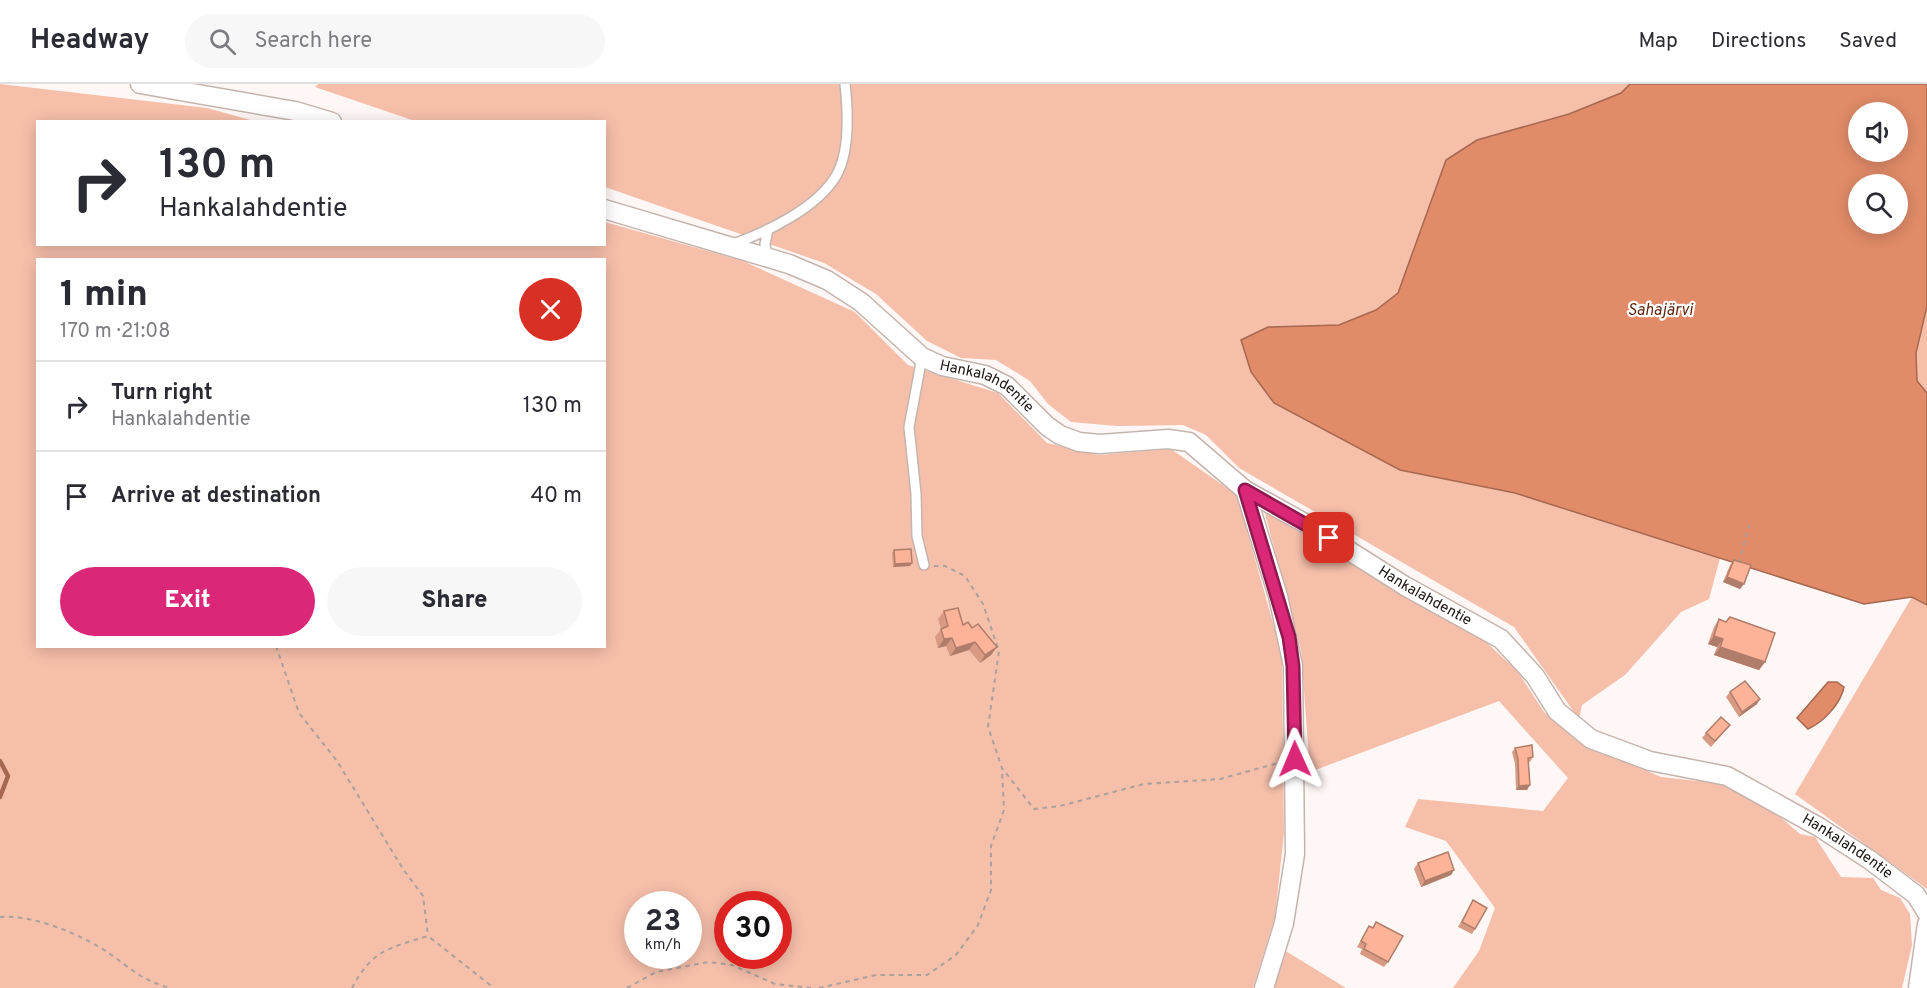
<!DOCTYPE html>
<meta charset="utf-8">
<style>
:root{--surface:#fff;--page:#f7f7f7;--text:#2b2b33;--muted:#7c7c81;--line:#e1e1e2;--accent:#db2777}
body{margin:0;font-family:Overpass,sans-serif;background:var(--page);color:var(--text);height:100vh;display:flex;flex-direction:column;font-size:22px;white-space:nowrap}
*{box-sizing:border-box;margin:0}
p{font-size:20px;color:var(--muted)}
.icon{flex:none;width:33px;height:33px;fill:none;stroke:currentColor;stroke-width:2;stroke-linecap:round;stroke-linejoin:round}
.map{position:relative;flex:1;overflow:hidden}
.details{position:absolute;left:36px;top:174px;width:570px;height:390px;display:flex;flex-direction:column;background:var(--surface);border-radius:0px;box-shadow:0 3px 15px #0003}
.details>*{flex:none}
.hud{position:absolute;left:36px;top:36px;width:570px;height:126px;border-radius:0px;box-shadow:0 3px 15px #0003;background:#fff;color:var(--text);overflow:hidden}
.buttons{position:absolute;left:1848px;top:18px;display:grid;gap:12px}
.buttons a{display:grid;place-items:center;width:60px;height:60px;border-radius:50%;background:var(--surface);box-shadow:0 3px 15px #0003;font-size:30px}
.speed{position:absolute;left:624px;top:807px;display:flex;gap:12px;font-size:30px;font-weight:700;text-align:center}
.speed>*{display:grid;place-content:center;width:78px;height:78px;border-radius:50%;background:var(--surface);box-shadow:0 3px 15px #0003;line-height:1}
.speed small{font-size:15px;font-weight:400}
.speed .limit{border:9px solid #d22;background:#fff;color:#111}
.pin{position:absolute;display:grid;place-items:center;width:51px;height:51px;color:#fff;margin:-26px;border-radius:12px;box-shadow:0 3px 9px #0006}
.me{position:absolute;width:66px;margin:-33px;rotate:359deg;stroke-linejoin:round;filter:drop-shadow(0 0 4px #0008)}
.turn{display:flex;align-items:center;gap:21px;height:126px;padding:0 24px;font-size:27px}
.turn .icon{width:78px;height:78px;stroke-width:2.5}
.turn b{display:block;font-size:42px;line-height:51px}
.round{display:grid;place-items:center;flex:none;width:63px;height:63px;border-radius:32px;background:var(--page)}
.overview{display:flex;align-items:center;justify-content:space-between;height:102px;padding:0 24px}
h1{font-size:36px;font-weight:800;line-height:45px}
.primary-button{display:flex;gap:12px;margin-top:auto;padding:12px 24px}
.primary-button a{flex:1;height:69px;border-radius:36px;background:var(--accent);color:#fff;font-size:24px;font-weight:800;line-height:69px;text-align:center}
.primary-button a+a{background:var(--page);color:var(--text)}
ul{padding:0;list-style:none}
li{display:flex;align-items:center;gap:18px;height:90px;padding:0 24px;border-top:2px solid var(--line)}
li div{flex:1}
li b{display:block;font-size:22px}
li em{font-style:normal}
header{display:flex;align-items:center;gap:36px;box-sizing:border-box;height:84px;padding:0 30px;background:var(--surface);border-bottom:2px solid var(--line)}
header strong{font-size:28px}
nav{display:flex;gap:33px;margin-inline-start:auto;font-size:21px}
.search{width:420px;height:54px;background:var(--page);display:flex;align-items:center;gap:15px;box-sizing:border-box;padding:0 21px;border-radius:33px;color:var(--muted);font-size:22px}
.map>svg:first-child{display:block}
</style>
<header>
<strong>Headway</strong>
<div class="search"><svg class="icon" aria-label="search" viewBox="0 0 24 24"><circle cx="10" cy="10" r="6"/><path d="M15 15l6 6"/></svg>Search here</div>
<nav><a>Map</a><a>Directions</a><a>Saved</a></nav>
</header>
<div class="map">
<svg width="1927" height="904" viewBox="0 0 1927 904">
<rect width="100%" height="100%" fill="#fff7f5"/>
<path fill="#f6bfaa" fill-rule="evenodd" d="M0,0L207,24L254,37L38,38V160H604L605,138L743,177L855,228L908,281L998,309L1047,359L1099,371L1171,365L1237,411L1282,571L1284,749L1275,833L1253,904H0ZM38,176H604V562H38ZM638,820H688V872H638ZM728,820H778V872H728Z
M318,0H1630L1621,9L1569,30L1477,56L1446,76L1398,209L1400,386L1515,409L1720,474L1709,515L1681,528L1625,591L1582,621L1579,635L1514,543L1239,384L1206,351L1183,341L1117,342L1071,338L1048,320L1030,297L996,276L961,274L927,257L876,210L824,179L605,103L604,38L415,37L315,3Z
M1927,222V309L1917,297L1916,269Z
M1264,426L1483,555L1518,588L1544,628L1575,655L1661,693L1725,700L1779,732L1800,750L1815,753L1841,793L1873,794L1881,806L1900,814L1910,830L1912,861L1902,904H1453L1479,867L1495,824L1446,757L1405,743L1418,715L1543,727L1568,694L1499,617L1310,688L1301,566Z
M1912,513L1927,521V805L1795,710Z
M1284,866L1346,904H1269Z"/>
<path fill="#e18b69" stroke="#a66850" stroke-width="1.5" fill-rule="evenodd" d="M1630,0H1927V222L1916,269L1917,297L1927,309V521L1912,513L1864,520L1515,409L1400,386L1274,319L1251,288L1241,256L1268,243L1339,241L1376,226L1398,209L1446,76L1477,56L1569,30L1621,9ZM1858,28H1898V68H1858ZM1858,100H1898V140H1858Z
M1828,598H1837L1844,603C1841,619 1824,638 1808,645L1797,634Z"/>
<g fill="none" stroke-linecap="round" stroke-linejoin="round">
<path stroke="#a66850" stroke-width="4.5" d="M0,677L8,692L0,713"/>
<defs>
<path id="lane" d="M733,160C767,148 817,124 836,92C850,68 848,27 845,0
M767,173L765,160L768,145
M922,273L909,343L916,410L917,452L924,481"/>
<g id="street">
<path d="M140,0L295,27L332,38"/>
<path id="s1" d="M604,125L789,180L827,196L861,218L922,273L942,282L985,291L1007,302L1047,342L1060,351L1079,358L1100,360L1168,355L1189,358L1245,406L1310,442L1405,502L1501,555L1535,592L1557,627L1591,655L1650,677L1727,692L1819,743L1870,776L1916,811L1927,829"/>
<path d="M1245,406L1278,512L1293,582L1295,770L1284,839L1264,904"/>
<path d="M1918,904L1927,840"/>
</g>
</defs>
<use href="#lane" stroke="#c5b4ae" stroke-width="12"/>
<use href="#street" stroke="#c5b4ae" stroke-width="21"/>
<path stroke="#a8a19f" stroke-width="2" stroke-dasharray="4.5 4.5" stroke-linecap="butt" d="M1739,479L1749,441
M934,482H945L965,492L983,520L999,567L988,643L1002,684L1034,725L1060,722L1144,700L1220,695L1278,679
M276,562L299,629L337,677L403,785L423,812L428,852
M0,833C33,830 83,851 110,870C133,886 141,896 170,904
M352,904C372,866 389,864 428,852L494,904
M627,904L656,888L708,878L732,881L775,900L811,904
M819,904L876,891H927L956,871L978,841L991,806V762L1004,726L1002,684"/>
<use href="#lane" stroke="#fff" stroke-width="9"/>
<use href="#street" stroke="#fff" stroke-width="18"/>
</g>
<path fill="#d99a83" d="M894,466L912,479L910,482L893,483L892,469Z
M1734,476L1740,505L1723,498L1730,481Z
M944,527L963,541L991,571L980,579L969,566L950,572L946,562L938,564L935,553L941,545L938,535Z
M1719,535L1765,578L1759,586L1714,571L1717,563L1708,560L1714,543Z
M1730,608L1757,620L1739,633L1726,613Z
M1730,641L1711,663L1702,654L1706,649Z
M1515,664L1533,673L1530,678H1529L1527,706H1516L1515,680L1512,668Z
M1418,779L1454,786L1451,791L1421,803L1414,785Z
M1473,816L1475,845L1472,850L1458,843Z
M1376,838L1388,878L1384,883L1360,870L1362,865L1357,863L1369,842L1372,844Z"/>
<path fill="#b07d6a" d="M912,479L910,482L893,483L895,480Z
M1727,493L1744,500L1740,505L1723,498Z
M1714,552L1723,555L1717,563L1708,560Z
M952,554L946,562L938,564L944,555Z
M975,558L969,566L950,572L956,564Z
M997,563L991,571L980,579L985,571Z
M1720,563L1765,578L1759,586L1714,571Z
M1760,615L1757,620L1739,633L1742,628Z
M1530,701L1527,706H1516L1519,702Z
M1454,786L1451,791L1421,803L1425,797Z"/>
<path fill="#fcb398" stroke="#b07d6a" stroke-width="1.5" d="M911,465L912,479L895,480L894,466Z
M1734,476L1751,481L1744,500L1727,493Z
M958,524L963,541L968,538L972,544L978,540L997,563L985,571L975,558L956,564L952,554L944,555L941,545L948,542L944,527Z
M1730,533L1775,549L1765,578L1720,563L1723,555L1714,552L1719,535L1726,538Z
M1745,597L1760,615L1742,628L1730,608Z
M1721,633L1730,641L1715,657L1706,649Z
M1532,661L1533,673L1528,674L1530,701L1519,702L1518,675L1515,664Z
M1448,768L1454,786L1425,797L1418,779Z
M1473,816L1487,824L1475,845L1462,838Z
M1376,838L1403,852L1388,878L1364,865L1366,860L1361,857L1369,842L1373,844Z"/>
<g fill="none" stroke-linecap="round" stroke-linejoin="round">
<defs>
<path id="route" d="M1295,675L1293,582L1289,553L1245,406L1329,454"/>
</defs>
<use href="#route" stroke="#8e194d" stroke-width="15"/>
<use href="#route" stroke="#db2777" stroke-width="10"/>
</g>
<g text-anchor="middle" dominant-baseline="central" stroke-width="4.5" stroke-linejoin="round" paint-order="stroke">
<g font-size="15" fill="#1c1614" stroke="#fff">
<text stroke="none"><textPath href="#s1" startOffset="429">Hankalahdentie</textPath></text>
<text stroke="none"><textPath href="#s1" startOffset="933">Hankalahdentie</textPath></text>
<text stroke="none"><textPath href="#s1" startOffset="1437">Hankalahdentie</textPath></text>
</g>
<g font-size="16" font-style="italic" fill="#602811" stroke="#fff">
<text x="1660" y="227">Sahajärvi</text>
</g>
</g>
</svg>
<div class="buttons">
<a><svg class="icon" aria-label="sound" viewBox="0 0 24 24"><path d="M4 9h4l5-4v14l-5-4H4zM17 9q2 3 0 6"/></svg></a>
<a><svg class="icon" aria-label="search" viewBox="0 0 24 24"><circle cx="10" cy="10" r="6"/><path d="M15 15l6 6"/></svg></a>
</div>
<div class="speed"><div>23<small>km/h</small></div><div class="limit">30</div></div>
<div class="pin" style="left:1329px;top:454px;background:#d93025"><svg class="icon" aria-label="arrive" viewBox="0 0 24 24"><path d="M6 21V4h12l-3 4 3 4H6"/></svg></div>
<svg class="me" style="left:1295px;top:675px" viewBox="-20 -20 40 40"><path d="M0-17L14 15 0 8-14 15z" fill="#db2777" stroke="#fff" stroke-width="4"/></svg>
<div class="hud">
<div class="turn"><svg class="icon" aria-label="right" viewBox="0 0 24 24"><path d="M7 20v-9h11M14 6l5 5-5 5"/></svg><div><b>130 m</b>Hankalahdentie</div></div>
</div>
<section class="details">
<div class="overview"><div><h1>1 min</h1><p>170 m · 21:08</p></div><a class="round" style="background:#d93025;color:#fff"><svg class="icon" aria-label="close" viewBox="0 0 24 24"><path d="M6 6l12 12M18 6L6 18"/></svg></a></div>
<ul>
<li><svg class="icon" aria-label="right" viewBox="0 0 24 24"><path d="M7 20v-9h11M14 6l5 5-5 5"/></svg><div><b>Turn right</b><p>Hankalahdentie</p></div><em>130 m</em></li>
<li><svg class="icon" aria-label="arrive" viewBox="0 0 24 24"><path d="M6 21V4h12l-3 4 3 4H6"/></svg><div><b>Arrive at destination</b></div><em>40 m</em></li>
</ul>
<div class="primary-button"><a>Exit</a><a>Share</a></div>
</section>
</div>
